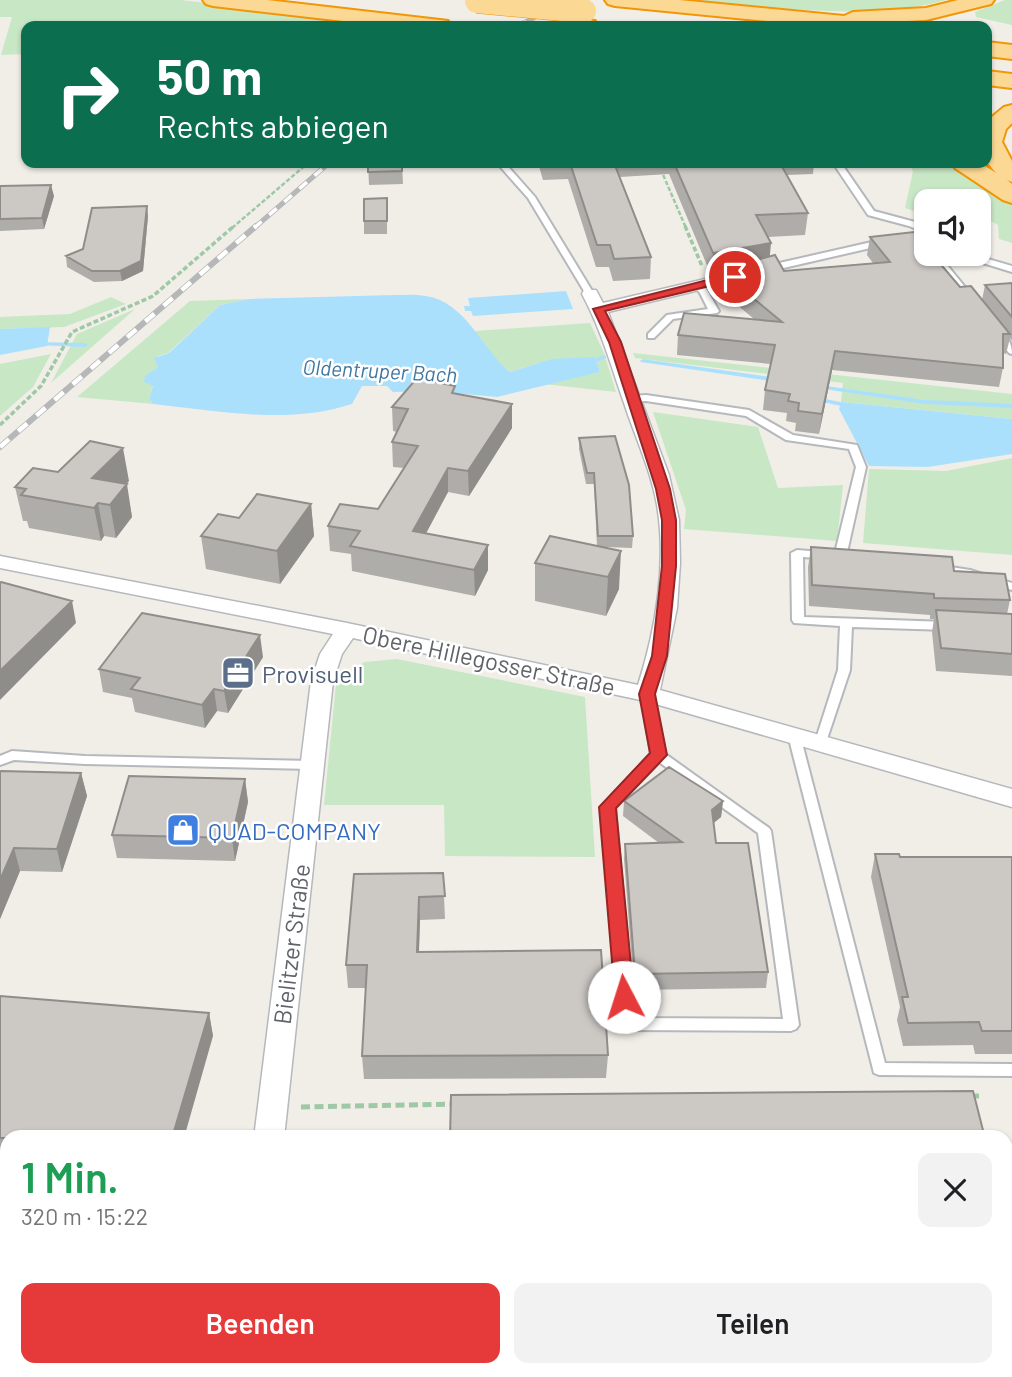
<!DOCTYPE html>
<html lang="de">
<meta charset="utf-8">
<style>
:root{--surface:#fff;--page:#f2f2f2;--text:#202124;--muted:#757577;--accent:#e63939}
body{margin:0;font-family:Barlow,sans-serif;background:var(--page);color:var(--text);height:100vh;display:flex;flex-direction:column;font-size:26px;white-space:nowrap}
*{box-sizing:border-box;margin:0}
p{font-size:23px;color:var(--muted)}
.icon{flex:none;width:38px;height:38px;fill:none;stroke:currentColor;stroke-width:2;stroke-linecap:round;stroke-linejoin:round}
.map{position:relative;flex:1;overflow:hidden}
.sheet{position:absolute;left:0px;top:1130px;width:1013px;height:247px;display:flex;flex-direction:column;background:var(--surface);border-radius:21px 21px 0 0;box-shadow:0 2px 5px #0004}
.sheet>*{flex:none}
.banner{position:absolute;left:21px;top:21px;width:971px;height:147px;border-radius:14px;box-shadow:0 2px 5px #0004;background:#0b6e4f;color:#fff;overflow:hidden}
.buttons{position:absolute;left:914px;top:189px;display:grid;gap:14px}
.buttons a{display:grid;place-items:center;width:77px;height:77px;border-radius:14px;background:var(--surface);box-shadow:0 2px 5px #0004;font-size:35px}
.pin{position:absolute;display:grid;place-items:center;width:60px;height:60px;color:#fff;margin:-30px;border:4px solid #fff;border-radius:50%;box-shadow:0 2px 7px #0007}
.me{position:absolute;width:77px;margin:-38px;rotate:355deg;stroke-linejoin:round;filter:drop-shadow(0 0 5px #0008)}
.turn{display:flex;align-items:center;gap:24px;height:147px;padding:0 21px;font-size:32px}
.turn .icon{width:91px;height:91px;stroke-width:2.5}
.turn b{display:block;font-size:49px;line-height:60px}
.round{display:grid;place-items:center;flex:none;width:74px;height:74px;border-radius:14px;background:var(--page)}
.overview{display:flex;align-items:center;justify-content:space-between;height:119px;padding:0 21px}
h1{font-size:42px;font-weight:600;line-height:52px;color:#1e9e55}
.primary-button{display:flex;gap:14px;margin-top:auto;padding:14px 21px}
.primary-button a{flex:1;height:80px;border-radius:14px;background:var(--accent);color:#fff;font-size:28px;font-weight:600;line-height:80px;text-align:center}
.primary-button a+a{background:var(--page);color:var(--text)}
.map>svg:first-child{display:block}
</style>
<div class="map">
<svg width="1012" height="1377" viewBox="0 0 1012 1377">
<rect width="100%" height="100%" fill="#f1eee8"/>
<path fill="#c8e7c5" d="M0,0H181L397,26H26V54L1,55L12,17H0Z
M692,0H946C871,22 770,7 692,0Z
M1005,0H1012V25L976,17L975,12Z
M908,163H953L992,193L1012,203V243L999,239L998,225L978,214V201H926V215L905,208L913,171Z
M111,297L126,304L64,327L0,329V317L70,314Z
M249,299L220,305L168,353L158,356V367L146,376L153,385L149,399L153,404L77,397L190,301Z
M135,309L51,383L77,334Z
M590,323L604,353L616,392L544,384L600,372L595,357L539,363L510,372L497,361L475,331Z
M633,353L1012,394V419L841,402L843,383L635,358Z
M51,354L33,387L0,416V364Z
M653,412L758,427L778,488L843,485L837,541L684,529L686,510Z
M1012,458V555L863,543L869,469L946,471Z
M397,659L585,697L595,857L445,856L444,805H324L336,684L364,662Z"/>
<path fill="#abe0fd" d="M566,291L573,309L473,316L471,311H465L464,306H470L468,298Z
M393,295C404,295 415,294 426,296C466,302 482,349 510,372L552,359L595,357L600,372L497,397L432,391L393,392L387,386H362L352,404C288,425 219,411 153,404L149,399L153,386L144,382L145,376L158,367L154,358L169,353L220,305L249,299Z
M50,327L47,346L0,355V329Z
M841,402L1012,419V454L928,467L869,466L839,409Z"/>
<g fill="none" stroke-linecap="round" stroke-linejoin="round">
<path fill="#abe0fd" fill-rule="evenodd" d="M37,342L85,343L88,345L85,347L35,345V343Z
M604,355L606,356V358L586,366L583,364Z
M643,359L778,378L781,380L778,382L641,362L640,361Z
M819,385L925,400L1012,404V408L925,404L817,388V386Z
M816,397L850,404L854,406L850,408L814,400V398Z"/>
<defs>
<path id="service" d="M497,163H505L535,197L594,294L593,296H587L528,198Z
M833,163H841L874,211L915,222L926,228V239L900,241V237L926,233L909,226L868,215Z
M885,239L888,240V244L766,272L762,269L766,266Z
M930,254H938L974,298V302H968Z
M959,254H971L1012,266V272L960,256Z
M697,282L707,290L719,311L717,313L673,319L654,338H648V334L667,315L708,309L700,293L693,285Z
M998,330C1007,334 1012,344 1012,354L1009,353L993,333Z
M646,395L749,410L793,435L857,445L866,467L846,557L840,560L803,557L804,617L947,622L953,626L947,630L852,627L850,670L825,745L821,746L815,742L838,670L840,626L794,623L792,620L791,553L797,550L835,553L856,467L849,449L786,440L746,416L646,401L632,402L627,399L632,396Z
M938,565L970,570L1012,583V590L964,575L934,570L932,568Z
M647,690L653,694L664,753L769,828L771,831L799,1025L796,1029L791,1031L627,1030L622,1028L619,1024L601,807L651,754L641,694ZM659,762L758,833L783,1019L634,1018L615,808Z
M794,731L800,735L885,1063L1012,1064V1076L879,1075L874,1073L788,735Z
M12,751L85,756L312,761L318,765L312,769L85,764L14,760L0,765V756Z"/>
<path id="minor" d="M739,271L745,273L747,276L745,279L608,312L669,475L679,520L680,563L677,608L660,690L1012,789V807L645,701L353,638L342,654L333,681L284,1138H254L311,681L320,654L333,634L0,568V556L347,623L638,685C656,629 667,563 657,505C651,470 635,437 624,403C611,366 601,329 582,294L584,290H596L603,303Z
M226,1370H260V1377H226Z"/>
<path id="motorway" d="M203,0H267L440,20L448,21L451,26H387L213,6L206,4Z
M605,0H679L844,16L853,12L926,8L958,0H994L991,4L926,20L888,22L890,26H818L615,6L608,4Z
M564,18L595,21L598,26H555L556,19Z
M987,42L1012,45V59L987,56Z
M987,71L1012,74V88L987,85Z
M1012,105V123L1006,129L1002,142L1012,161V182L1007,180L1012,184V203L1003,200L955,168L952,163H980L996,173L987,162V121L1004,107Z"/>
</defs>
<use href="#service" stroke="#b5b8bc" stroke-width="4"/>
<use href="#minor" stroke="#b5b8bc" stroke-width="3"/>
<use href="#motorway" stroke="#f39606" stroke-width="4"/>
<path stroke="#9fc8a7" stroke-width="2.5" stroke-dasharray="4.5 2" stroke-linecap="butt" d="M658,163L686,228
M232,228L308,163"/>
<path stroke="#9fc8a7" stroke-width="3.5" stroke-dasharray="5 2.5" stroke-linecap="butt" d="M685,226L702,266
M0,425L41,386L72,332L153,296L234,226"/>
<path stroke="#9fc8a7" stroke-width="5" stroke-dasharray="9 4.5" stroke-linecap="butt" d="M970,1096H983
M301,1107L457,1104"/>
<use href="#service" fill="#fff" fill-rule="evenodd"/>
<use href="#minor" fill="#fff" fill-rule="evenodd"/>
<use href="#motorway" fill="#fbd995" fill-rule="evenodd"/>
<defs>
<path id="rail-far1" d="M517,26L571,0
M254,228L329,163"/>
<path id="rail" d="M0,447L256,226"/>
</defs>
<use href="#rail-far1" stroke="#b6b7b8" stroke-width="5"/>
<use href="#rail" stroke="#b6b7b8" stroke-width="6"/>
<use href="#rail-far1" stroke="#fff" stroke-width="3.5" stroke-dasharray="10" stroke-linecap="butt"/>
<use href="#rail" stroke="#fff" stroke-width="4.5" stroke-dasharray="12" stroke-linecap="butt"/>
<defs>
<path id="motorway-bridge" d="M477,1L584,11"/>
</defs>
<use href="#motorway-bridge" stroke="#f39606" stroke-width="25" stroke-linecap="butt"/>
<use href="#motorway-bridge" stroke="#fbd995" stroke-width="24"/>
</g>
<path fill="#afada9" d="M368,163H402L403,184L369,185Z
M538,163H814L813,174L787,175L808,213L805,235L768,237L770,257L784,271L873,263L867,255L870,237L982,300L985,285L1012,283V341L1010,338L1006,354L1003,353V368L999,387L832,370L819,434L795,431L796,423L786,421L787,413L763,410L765,390L771,364L677,355L678,335L754,319L718,289L719,273L711,275L669,174L620,177L651,257L650,279L613,281L609,267H596L568,179L543,180Z
M0,186L54,196L44,229L0,231Z
M387,198V234H364V221Z
M148,216L143,271L122,281L94,282L67,267L66,256L83,249Z
M455,393L512,428L469,496L448,492L426,533L488,570L475,596L352,571L351,554L330,551L328,526L378,509L404,468L393,467L392,442L397,432L393,431L392,407Z
M579,438L633,536L632,548L605,547L619,589L606,616L535,601V563L597,546L594,484H586L579,449Z
M129,481L126,484L132,517L116,538L104,536L101,541L29,528L27,521H23L15,487Z
M311,504L314,536L280,584L206,569L201,536L239,518Z
M811,547L954,571L1010,600L1007,614H1012V676L936,671L932,632L934,619H930V615L809,606L808,567Z
M263,657L228,713L217,711L205,728L135,712L132,698L103,692L99,669Z
M0,772L81,773L87,796L62,872L20,871L0,919Z
M245,779L248,802L235,861L117,858L112,835Z
M624,801H723L721,817L713,823L716,843L768,972L766,988L634,990L624,859L625,844L659,843L623,816Z
M875,854L900,857H1012V1054H975L973,1045L903,1046L897,1020L900,1007L871,877Z
M443,873L445,919L420,920L419,952L608,1055L606,1078L364,1079L362,1056L366,988H348L346,965Z
M0,996L209,1013L213,1036L7,1138V1161L0,1160Z"/>
<path fill="#8f8d8a" d="M51,185L54,196L44,229L42,218Z
M147,206L148,216L143,271L122,281L120,271Z
M771,243L769,265L719,270V273L711,275L713,253Z
M835,351L832,370L819,434L822,414Z
M512,404V428L469,496L468,471Z
M123,448L129,481L106,504L98,503L104,536L101,541L94,508L92,478Z
M448,468V492L414,556L413,531Z
M127,484L132,517L116,538L110,505Z
M311,504L314,536L280,584L277,551Z
M488,545V570L475,596L474,570Z
M621,551L619,589L606,616L608,577Z
M72,601L76,623L0,700V671Z
M260,635L263,657L228,713L224,691Z
M214,689L217,711L205,728L202,705Z
M81,773L87,796L62,872L57,849Z
M245,779L248,802L235,861L232,838Z
M723,801L721,817L710,826L712,810Z
M14,848L20,871L0,919V880Z
M419,897L420,920L418,975L417,952Z
M209,1013L213,1036L184,1138H172Z"/>
<path fill="#ccc9c5" stroke="#8f8d8a" stroke-width="2" d="M368,163H402V171L368,172Z
M570,163H614L651,257L614,259L610,245H597Z
M674,163H780L808,213L756,215L771,243L713,253Z
M51,185L42,218L0,219V186Z
M387,198V221H364V199Z
M147,206L141,261L120,271H92L66,256L83,249L92,208Z
M914,232L926,246V254H932L960,287L971,286L1010,334H1003V368L835,351L822,414L798,411L799,403L788,401L790,394L765,390L775,345L678,335L684,313L782,322L719,270L775,255L784,271L890,262L870,237Z
M1012,283V317L985,285Z
M417,378L455,386L452,393L512,404L468,471L448,468L413,531L488,545L474,570L350,546L360,531L328,526L340,504L378,509L418,446L392,442L408,409L392,407Z
M615,436L629,485L633,536H598L594,473H587L579,438Z
M90,441L123,448L92,478L127,484L110,505L98,503L94,508L21,495L26,489L15,487L33,468L58,472Z
M257,494L311,504L277,551L201,536L218,514L239,518Z
M550,536L621,551L608,577L535,563Z
M811,547L952,557L954,571L1005,574L1010,600L934,598V594L812,585Z
M1,582L72,601L0,671V583Z
M936,610L1012,614V654L941,648Z
M142,613L260,635L224,691L214,689L202,705L131,689L140,678L99,669Z
M669,767L723,801L712,810L716,843H748L768,972L635,974L625,844L682,842L624,801Z
M1,771L81,773L57,849L14,848L0,880V772Z
M129,776L245,779L232,838L112,835Z
M875,854H899L900,857H1012V1031H982L979,1022L908,1023L902,997H908Z
M443,873L445,896L419,897L417,952L601,950L608,1055L362,1056L367,965H346L354,874Z
M0,996L209,1013L172,1138H0Z
M973,1091L985,1138H450L451,1095Z
M319,1370H979L981,1377H319Z"/>
<path fill="#e63939" stroke="#962525" stroke-width="2" d="M735,273L741,277L739,279L605,311L621,342L670,489L676,520V566L667,656L655,694L667,755L616,808L634,997L631,1002L624,1005L618,1002L615,997L599,807L650,753L639,694L652,656L662,566V520L656,489L609,342L593,309Z"/>
<defs>
<symbol id="office-square" viewBox="-11 -11 22 22"><rect x="-9" y="-9" width="18" height="18" rx="4" fill="#5c6f8a" stroke="#fff"/><path d="M-6-3h4V-5.5h4V-3h4V5H-6ZM-1-4.5V-3h2v-1.5ZM-6 0V1H6V0Z" fill="#fff"/></symbol>
<symbol id="shop-square" viewBox="-11 -11 22 22"><rect x="-9" y="-9" width="18" height="18" rx="4" fill="#3f7fe0" stroke="#fff"/><path d="M-5-2.5h2.3a2.7 3.5 0 0 1 5.4 0H5L5.5 6h-11ZM-1.5-2.5h3a1.5 2.3 0 0 0-3 0Z" fill="#fff"/></symbol>
</defs>
<g fill-rule="evenodd">
<use href="#office-square" x="219" y="654" width="38" height="38"/>
<use href="#shop-square" x="164" y="811" width="38" height="38"/>
</g>
<g text-anchor="middle" dominant-baseline="central" stroke-width="5" stroke-linejoin="round" paint-order="stroke">
<g font-size="21" font-style="italic" fill="#40769f" stroke="#fff">
<text transform="translate(380 370) rotate(3)">Oldentruper Bach</text>
</g>
<g font-size="24" fill="#5f6368" stroke="#fff">
<text transform="translate(489 660) rotate(12)">Obere Hillegosser Straße</text>
<text transform="translate(291 944) rotate(-83)">Bielitzer Straße</text>
</g>
<g font-size="24" fill="#4e5e75" stroke="#fff" text-anchor="start">
<text x="262" y="673">Provisuell</text>
</g>
<g font-size="24" fill="#366cbe" stroke="#fff" text-anchor="start">
<text x="208" y="830">QUAD-COMPANY</text>
</g>
</g>
</svg>
<div class="buttons">
<a><svg class="icon" aria-label="sound" viewBox="0 0 24 24"><path d="M4 9h4l5-4v14l-5-4H4zM17 9q2 3 0 6"/></svg></a>
</div>
<div class="pin" style="left:735px;top:277px;background:#d93025"><svg class="icon" aria-label="arrive" viewBox="0 0 24 24"><path d="M6 21V4h12l-3 4 3 4H6"/></svg></div>
<svg class="me" style="left:624px;top:997px" viewBox="-20 -20 40 40"><circle r="19" fill="#fff"/><path d="M0-13L10 11 0 6-10 11z" fill="#e63939"/></svg>
<div class="banner">
<div class="turn"><svg class="icon" aria-label="right" viewBox="0 0 24 24"><path d="M7 20v-9h11M14 6l5 5-5 5"/></svg><div><b>50 m</b>Rechts abbiegen</div></div>
</div>
<section class="sheet">
<div class="overview"><div><h1>1 Min.</h1><p>320 m · 15:22</p></div><a class="round"><svg class="icon" aria-label="close" viewBox="0 0 24 24"><path d="M6 6l12 12M18 6L6 18"/></svg></a></div>
<div class="primary-button"><a>Beenden</a><a>Teilen</a></div>
</section>
</div>
